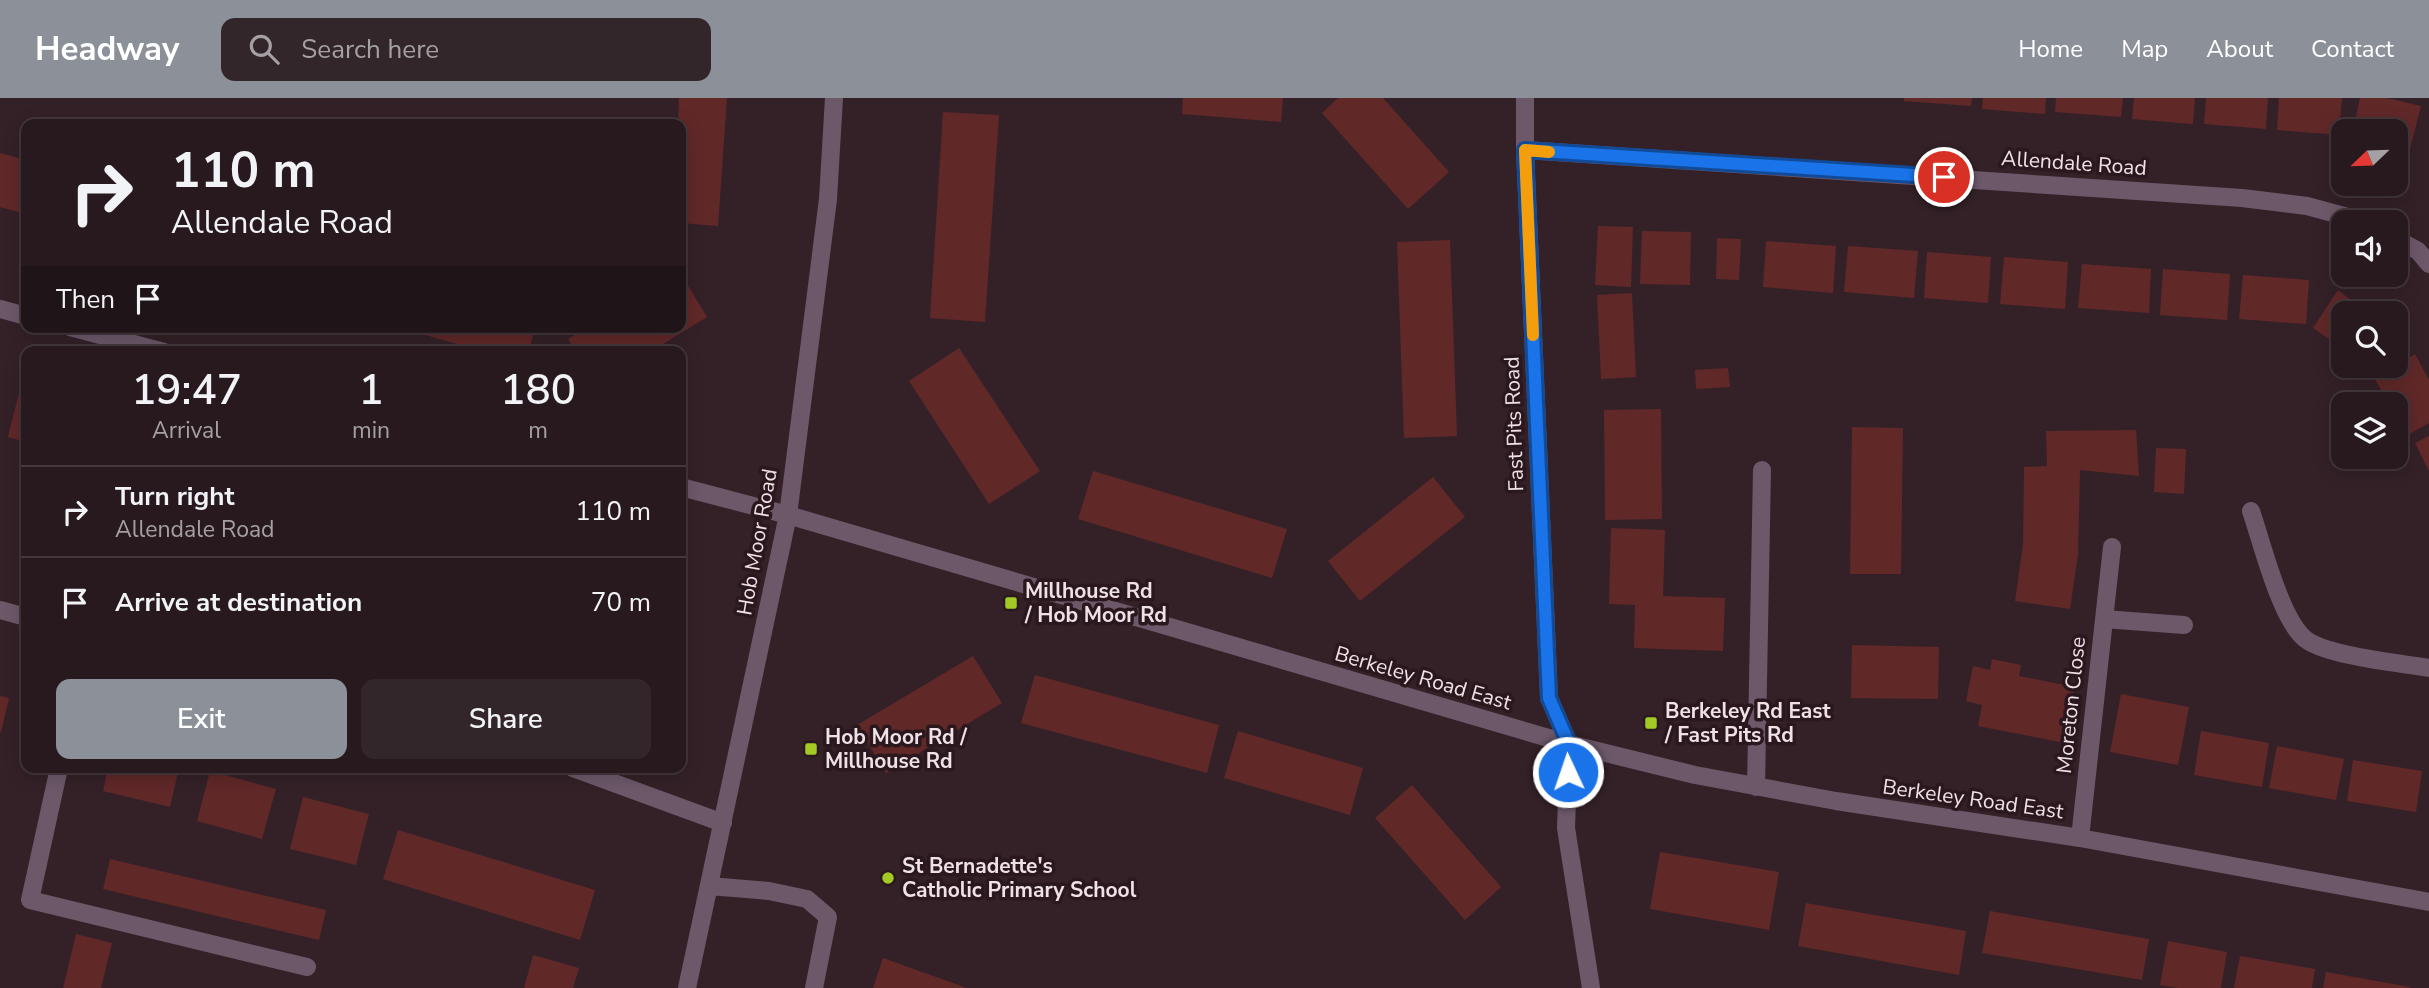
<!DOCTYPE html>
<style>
:root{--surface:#27191e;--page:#33262b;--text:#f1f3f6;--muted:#a4a0a4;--line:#43383c;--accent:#8c9099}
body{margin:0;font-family:"Nunito Sans",sans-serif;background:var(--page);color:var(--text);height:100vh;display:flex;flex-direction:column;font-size:26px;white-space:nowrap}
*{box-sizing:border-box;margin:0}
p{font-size:23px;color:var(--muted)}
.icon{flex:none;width:38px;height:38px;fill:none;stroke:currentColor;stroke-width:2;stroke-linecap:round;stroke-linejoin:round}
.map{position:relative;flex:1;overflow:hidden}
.panel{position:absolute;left:21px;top:248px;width:665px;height:427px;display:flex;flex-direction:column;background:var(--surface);border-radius:14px;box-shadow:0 4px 18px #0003,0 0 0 2px var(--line)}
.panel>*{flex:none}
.banner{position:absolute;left:21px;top:21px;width:665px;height:214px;border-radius:14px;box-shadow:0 4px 18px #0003,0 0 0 2px var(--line);background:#27191e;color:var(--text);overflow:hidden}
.needle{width:46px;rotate:247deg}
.tools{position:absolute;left:2331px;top:21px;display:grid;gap:14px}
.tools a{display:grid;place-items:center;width:77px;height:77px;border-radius:14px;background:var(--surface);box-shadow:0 4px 18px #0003,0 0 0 2px var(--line);font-size:35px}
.pin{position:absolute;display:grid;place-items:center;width:60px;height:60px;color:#fff;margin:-30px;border:4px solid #fff;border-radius:50%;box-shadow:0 2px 7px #0007}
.me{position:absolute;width:77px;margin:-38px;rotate:357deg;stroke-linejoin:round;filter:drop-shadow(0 0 5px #0008)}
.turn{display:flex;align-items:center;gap:24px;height:147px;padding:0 35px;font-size:32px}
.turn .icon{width:91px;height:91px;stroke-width:2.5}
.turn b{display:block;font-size:49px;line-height:60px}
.then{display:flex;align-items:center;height:66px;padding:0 35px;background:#0003;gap:14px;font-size:26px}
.eta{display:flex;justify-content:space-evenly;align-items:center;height:119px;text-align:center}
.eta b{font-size:42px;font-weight:600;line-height:49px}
.primary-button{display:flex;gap:14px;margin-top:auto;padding:14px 35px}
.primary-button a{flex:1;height:80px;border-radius:14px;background:var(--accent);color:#fff;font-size:28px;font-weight:600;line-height:80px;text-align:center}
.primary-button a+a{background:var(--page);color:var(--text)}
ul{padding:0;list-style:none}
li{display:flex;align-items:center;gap:21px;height:91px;padding:0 35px;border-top:2px solid var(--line)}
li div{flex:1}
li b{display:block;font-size:26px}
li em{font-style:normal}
header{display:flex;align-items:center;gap:42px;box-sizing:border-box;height:98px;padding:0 35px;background:var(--accent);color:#fff}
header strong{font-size:33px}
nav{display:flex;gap:38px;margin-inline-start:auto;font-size:24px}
.search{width:490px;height:63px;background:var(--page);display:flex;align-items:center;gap:18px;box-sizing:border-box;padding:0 24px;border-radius:14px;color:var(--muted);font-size:26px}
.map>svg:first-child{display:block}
</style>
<header>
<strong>Headway</strong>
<div class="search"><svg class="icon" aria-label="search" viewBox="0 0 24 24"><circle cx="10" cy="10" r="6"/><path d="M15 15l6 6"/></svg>Search here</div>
<nav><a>Home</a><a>Map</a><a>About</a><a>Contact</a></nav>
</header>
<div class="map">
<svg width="2429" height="890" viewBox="0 0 2429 890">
<rect width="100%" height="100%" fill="#342128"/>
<path fill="#612828" d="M679,0H727L718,128L681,125V26H678Z
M1183,0H1283L1281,24L1182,16Z
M1338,0H1383L1449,74L1408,111L1322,15Z
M1904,0H1972L1971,8L1904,3Z
M1983,0H2046L2045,16L1982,11Z
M2056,0H2123L2121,19L2055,14Z
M2134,0H2195L2193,26L2132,21Z
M2206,0H2268L2266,31L2204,26Z
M2279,0H2342L2339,37L2277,32Z
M2360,0H2387L2421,8L2410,51L2396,47V33H2353Z
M943,14L999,17L985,224L930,220Z
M0,55L26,62V116L0,109Z
M1598,128L1633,129L1631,189L1595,187Z
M1642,133L1691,134L1690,187L1640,186Z
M1717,140L1741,141L1739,182L1716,181Z
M1450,142L1457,338L1404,340L1397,144Z
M1766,143L1836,148L1833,195L1763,189Z
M1848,148L1918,153L1914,200L1844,194Z
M1927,154L1991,159L1988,205L1924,200Z
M2004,159L2068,164L2065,211L2000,206Z
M2082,166L2151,171L2149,215L2078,210Z
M2163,171L2230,176L2227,222L2160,217Z
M681,176L707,219L650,254H576L568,241L588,229H681Z
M2243,177L2309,182L2306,226L2239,221Z
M2338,192L2368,215H2343V251L2313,230Z
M1632,195L1636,279L1601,281L1597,197Z
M397,229H535L529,254H485Z
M959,250L1040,373L989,406L909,283Z
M2415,256L2429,282V325L2406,338L2396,319V306H2389L2373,278L2396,268Z
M1728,270L1730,289L1696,291L1695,272Z
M20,291L26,292V344L8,339Z
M1661,311L1662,421L1605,422L1604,312Z
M1852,329L1903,330L1901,476H1850Z
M2136,332L2139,378L2080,372L2078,457L2070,511L2015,503L2023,447L2024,369L2047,368L2046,333Z
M2429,338V373L2415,345Z
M2156,350L2186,351L2184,396L2154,394Z
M1093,373L1287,431L1272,480L1078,421Z
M1433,379L1465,419L1360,503L1328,463Z
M1611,430L1665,432L1663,498L1725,500L1723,553L1634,550L1635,507L1609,506Z
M1852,547L1939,549L1938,601L1851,600Z
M973,558L1002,605L886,675L857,627Z
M1992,561L2021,567L2019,578L2075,589L2065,645L1978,628L1982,607L1966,603L1973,568L1990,572Z
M1035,577L1219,627L1207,675L1021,625Z
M2121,596L2189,609L2178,667L2110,654Z
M0,598L9,600L1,634H0Z
M1238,633L1363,670L1350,717L1224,680Z
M2201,633L2269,645L2262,689L2194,677Z
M2277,648L2344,661L2336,702L2269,690Z
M2353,662L2422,673L2416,714L2347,703Z
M108,670H179L170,709L103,693Z
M210,673L276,691L262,741L197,723Z
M1412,687L1501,789L1465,822L1375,720Z
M303,699L369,716L356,767L290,751Z
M398,732L595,792L580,842L383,781Z
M1660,754L1779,774L1769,832L1650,811Z
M110,761L326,812L319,842L103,791Z
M1806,805L1966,833L1959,877L1798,848Z
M1990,813L2149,841L2142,882L1982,855Z
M76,836L112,845L101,890H63Z
M2168,843L2227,854L2221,890H2177L2160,887Z
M533,857L579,870L573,890H524Z
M2240,858L2315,871L2312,890H2234Z
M883,860L967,890H873Z
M2326,874L2410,889V890H2323Z"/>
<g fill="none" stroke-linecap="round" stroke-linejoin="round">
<path stroke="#6d586a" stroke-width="18" d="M1525,0V52L1549,600L1569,646L1566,730L1591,890
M1525,52L2242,100L2307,108L2366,124
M2396,141L2418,153L2429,166
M0,211L26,218
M70,229L164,254
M681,389L788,417L1569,646L1695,677L1836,703L2080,740L2429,804
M2251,413C2262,445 2280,519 2304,540C2324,558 2401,565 2429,570
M0,512L26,519
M2104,521L2184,527
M59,670L30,802L307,869
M573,670L723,725
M1756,689L1762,372
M2080,740L2112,449
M709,788L769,793L807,801L828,819L814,890
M687,890L788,417L828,101L834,0"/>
</g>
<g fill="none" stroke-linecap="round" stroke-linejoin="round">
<defs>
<path id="route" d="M1568,674L1569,646L1549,600L1525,52L1944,79"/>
</defs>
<use href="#route" stroke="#114b97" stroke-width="18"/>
<use href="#route" stroke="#1a73e8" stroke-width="12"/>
<path stroke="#f59e0b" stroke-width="12" d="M1533,237L1525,52L1549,54"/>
</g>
<g fill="#a4c824" stroke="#2a181e" stroke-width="2.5">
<rect x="1004" y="498" width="14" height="14" rx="3.5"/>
<rect x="1644" y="618" width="14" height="14" rx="3.5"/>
<rect x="804" y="644" width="14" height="14" rx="3.5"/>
<circle cx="888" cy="780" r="7"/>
</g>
<g text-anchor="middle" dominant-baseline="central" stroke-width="7" stroke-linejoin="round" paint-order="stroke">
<g font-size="21" fill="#efe2e6" stroke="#2a181e">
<text transform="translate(2074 65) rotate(4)">Allendale Road</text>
<text transform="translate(1514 326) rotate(-92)">Fast Pits Road</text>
<text transform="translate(757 444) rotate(-80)">Hob Moor Road</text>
<text transform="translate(1423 580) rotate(16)">Berkeley Road East</text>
<text transform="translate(2071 607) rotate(-84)">Moreton Close</text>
<text transform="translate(1973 701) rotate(8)">Berkeley Road East</text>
</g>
<g font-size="21" font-weight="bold" fill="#efe2e6" stroke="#2a181e" text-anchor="start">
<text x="1025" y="493">Millhouse Rd<tspan x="1025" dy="24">/ Hob Moor Rd</tspan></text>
<text x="1665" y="613">Berkeley Rd East<tspan x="1665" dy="24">/ Fast Pits Rd</tspan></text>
<text x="825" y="639">Hob Moor Rd /<tspan x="825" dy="24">Millhouse Rd</tspan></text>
<text x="902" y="768">St Bernadette's<tspan x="902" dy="24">Catholic Primary School</tspan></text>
</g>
</g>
</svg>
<div class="tools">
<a><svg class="needle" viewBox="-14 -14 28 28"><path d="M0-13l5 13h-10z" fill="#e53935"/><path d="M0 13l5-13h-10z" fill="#a4a0a4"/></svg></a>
<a><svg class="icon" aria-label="sound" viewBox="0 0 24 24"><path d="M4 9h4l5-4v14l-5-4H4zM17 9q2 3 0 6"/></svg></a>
<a><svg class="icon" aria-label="search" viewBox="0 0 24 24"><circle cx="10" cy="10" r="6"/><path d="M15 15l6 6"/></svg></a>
<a><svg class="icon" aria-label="layers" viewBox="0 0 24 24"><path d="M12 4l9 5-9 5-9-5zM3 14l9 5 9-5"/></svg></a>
</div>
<div class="pin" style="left:1944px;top:79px;background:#d93025"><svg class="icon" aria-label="arrive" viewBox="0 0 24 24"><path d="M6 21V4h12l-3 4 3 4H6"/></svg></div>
<svg class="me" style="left:1568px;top:674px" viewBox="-20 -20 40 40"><circle r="17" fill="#1a73e8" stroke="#fff" stroke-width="3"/><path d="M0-11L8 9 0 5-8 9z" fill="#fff"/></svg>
<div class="banner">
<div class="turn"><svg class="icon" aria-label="right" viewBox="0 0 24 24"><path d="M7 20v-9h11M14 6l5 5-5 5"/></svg><div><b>110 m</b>Allendale Road</div></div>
<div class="then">Then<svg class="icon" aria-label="arrive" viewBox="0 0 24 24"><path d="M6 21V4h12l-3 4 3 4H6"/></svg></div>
</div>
<section class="panel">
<div class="eta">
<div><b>19:47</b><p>Arrival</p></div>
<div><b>1</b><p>min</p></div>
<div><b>180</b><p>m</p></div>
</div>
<ul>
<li><svg class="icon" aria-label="right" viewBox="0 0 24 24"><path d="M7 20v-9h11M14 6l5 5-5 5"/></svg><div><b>Turn right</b><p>Allendale Road</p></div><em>110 m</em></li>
<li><svg class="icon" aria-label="arrive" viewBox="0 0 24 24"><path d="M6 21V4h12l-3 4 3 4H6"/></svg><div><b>Arrive at destination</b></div><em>70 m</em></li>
</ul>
<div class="primary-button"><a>Exit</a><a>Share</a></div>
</section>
</div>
